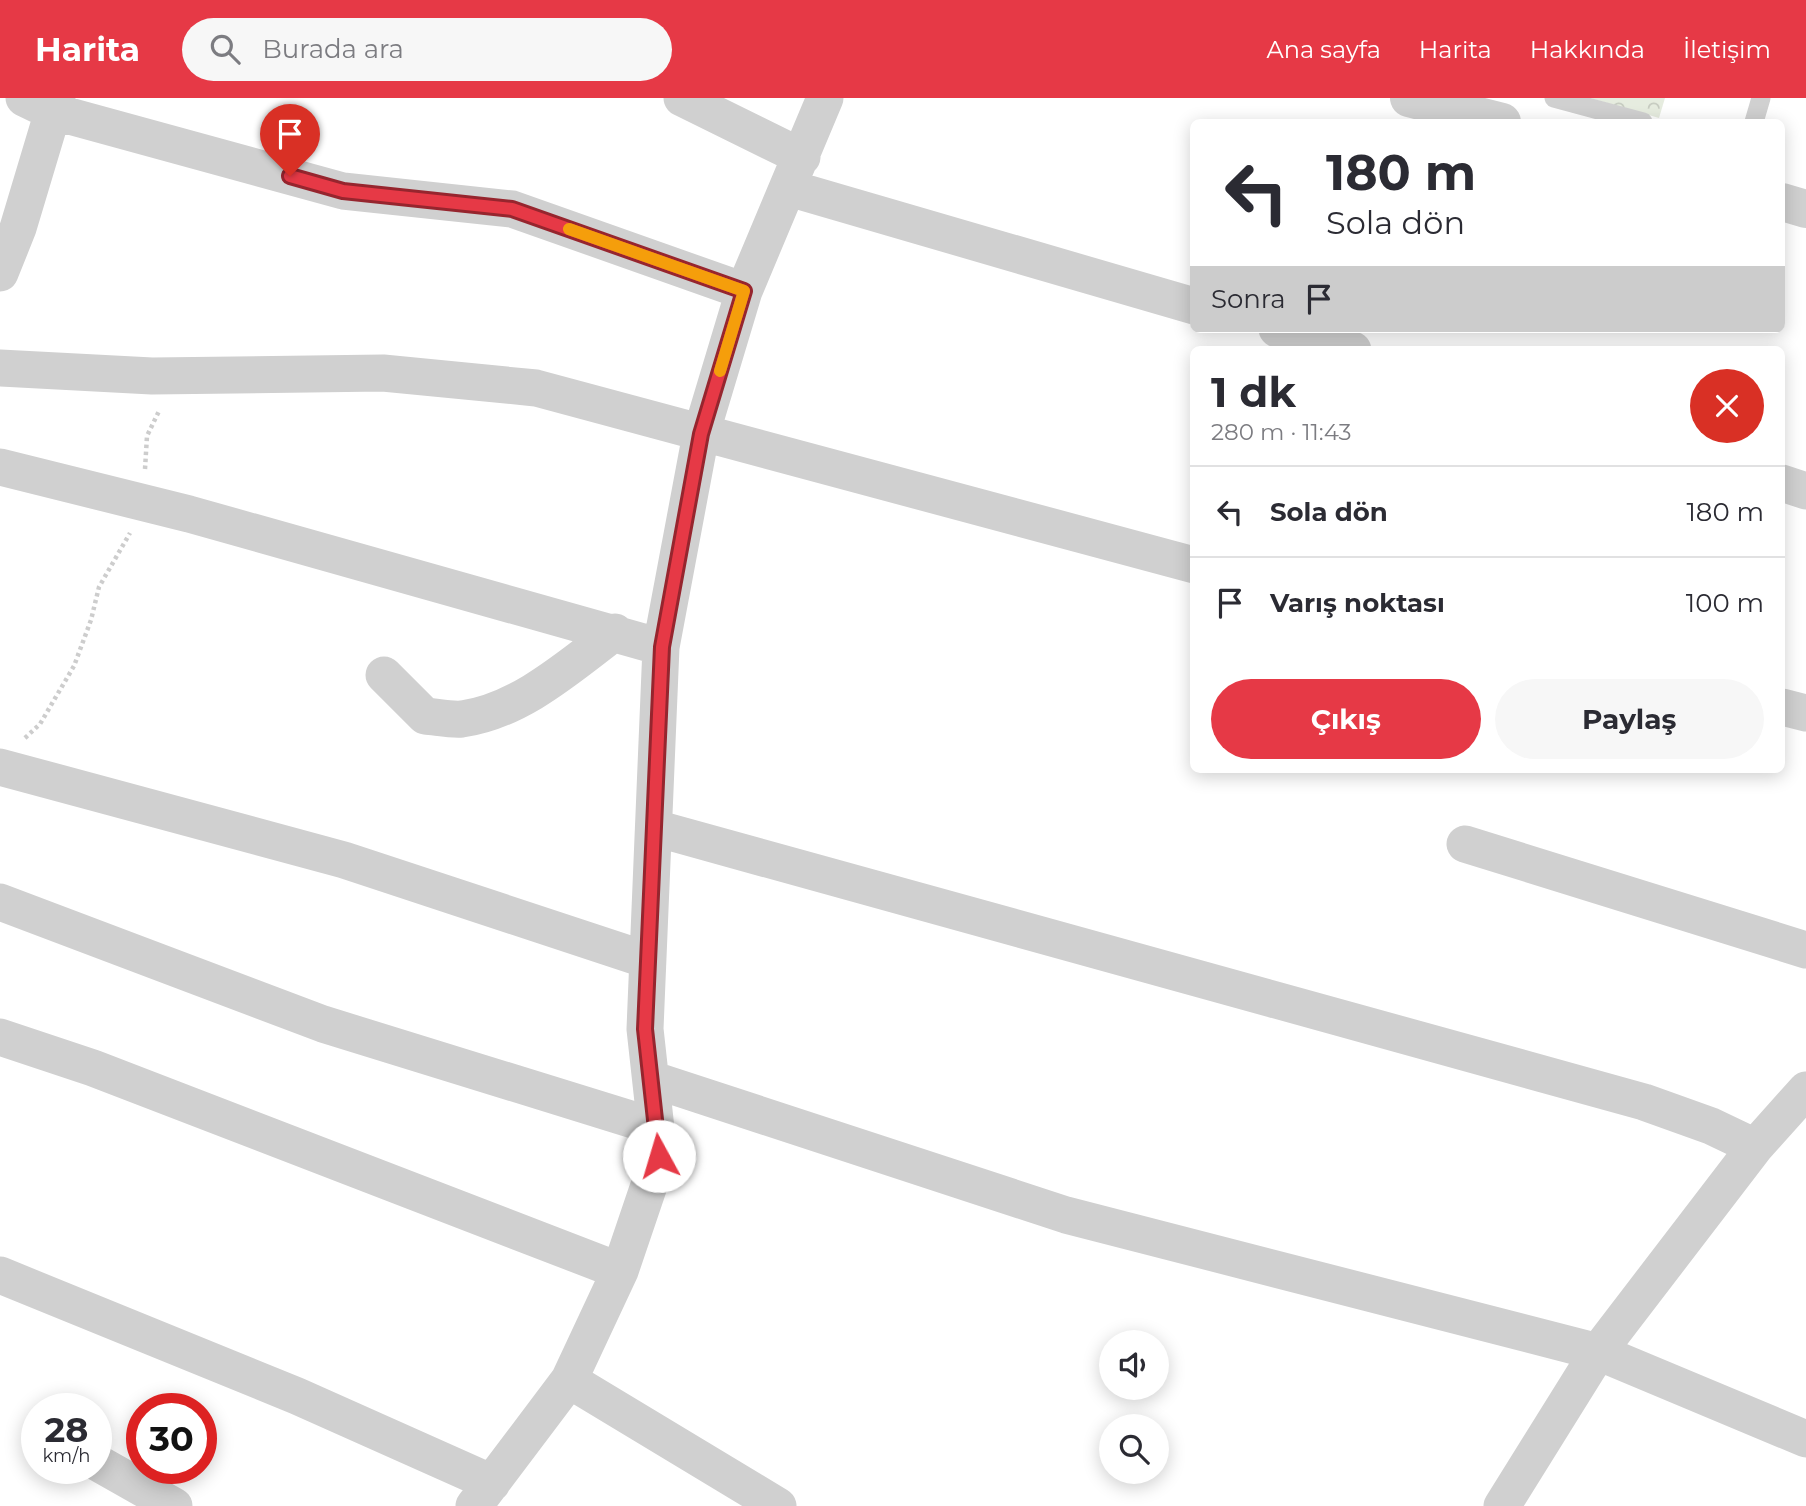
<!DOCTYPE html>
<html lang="tr">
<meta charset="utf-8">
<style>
:root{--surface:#fff;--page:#f7f7f7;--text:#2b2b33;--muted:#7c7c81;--line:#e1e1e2;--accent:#e63946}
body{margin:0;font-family:Montserrat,sans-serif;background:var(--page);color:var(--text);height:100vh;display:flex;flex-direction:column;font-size:26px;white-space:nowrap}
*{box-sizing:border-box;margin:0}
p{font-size:23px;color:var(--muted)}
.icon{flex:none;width:38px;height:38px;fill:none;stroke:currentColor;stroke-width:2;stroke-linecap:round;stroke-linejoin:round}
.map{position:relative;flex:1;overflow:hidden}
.sheet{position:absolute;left:1190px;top:248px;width:595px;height:427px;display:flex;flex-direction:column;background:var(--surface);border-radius:10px;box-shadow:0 4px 18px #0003}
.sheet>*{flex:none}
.banner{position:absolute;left:1190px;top:21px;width:595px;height:214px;border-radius:10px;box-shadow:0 4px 18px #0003;background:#fff;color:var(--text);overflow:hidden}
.controls{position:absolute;left:1099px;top:1232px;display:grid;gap:14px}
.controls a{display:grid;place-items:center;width:70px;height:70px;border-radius:50%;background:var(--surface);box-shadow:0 4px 18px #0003;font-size:35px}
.speed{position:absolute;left:21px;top:1295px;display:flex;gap:14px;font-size:35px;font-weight:700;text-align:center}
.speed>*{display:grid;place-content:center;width:91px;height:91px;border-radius:50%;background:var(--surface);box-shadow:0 4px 18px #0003;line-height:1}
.speed small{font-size:18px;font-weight:400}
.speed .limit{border:10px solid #d22;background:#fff;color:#111}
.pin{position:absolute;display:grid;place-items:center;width:60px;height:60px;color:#fff;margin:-72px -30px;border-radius:50% 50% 50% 0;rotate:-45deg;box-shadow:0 0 7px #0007}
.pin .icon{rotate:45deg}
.me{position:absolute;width:77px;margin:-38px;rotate:354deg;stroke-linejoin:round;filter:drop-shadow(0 0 5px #0008)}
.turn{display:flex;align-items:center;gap:24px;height:147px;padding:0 21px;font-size:32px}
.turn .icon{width:91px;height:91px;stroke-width:2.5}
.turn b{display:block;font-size:49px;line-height:60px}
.then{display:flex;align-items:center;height:66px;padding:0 21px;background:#0003;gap:14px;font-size:26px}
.round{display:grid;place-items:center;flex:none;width:74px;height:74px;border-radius:37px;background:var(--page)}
.overview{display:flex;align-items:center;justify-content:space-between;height:119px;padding:0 21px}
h1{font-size:42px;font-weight:700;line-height:52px}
.primary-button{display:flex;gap:14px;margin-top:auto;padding:14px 21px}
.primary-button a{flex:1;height:80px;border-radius:42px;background:var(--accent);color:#fff;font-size:28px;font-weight:700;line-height:80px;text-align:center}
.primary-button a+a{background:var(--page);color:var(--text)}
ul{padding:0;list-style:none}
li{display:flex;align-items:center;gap:21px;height:91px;padding:0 21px;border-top:2px solid var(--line)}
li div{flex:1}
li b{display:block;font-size:26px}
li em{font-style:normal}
header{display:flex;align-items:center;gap:42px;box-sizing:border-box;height:98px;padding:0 35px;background:var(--accent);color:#fff}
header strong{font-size:33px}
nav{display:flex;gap:38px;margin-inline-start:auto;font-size:24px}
.search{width:490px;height:63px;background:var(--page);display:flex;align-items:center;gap:18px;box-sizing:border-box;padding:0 24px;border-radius:38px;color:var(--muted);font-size:26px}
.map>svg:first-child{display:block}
</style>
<header>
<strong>Harita</strong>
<div class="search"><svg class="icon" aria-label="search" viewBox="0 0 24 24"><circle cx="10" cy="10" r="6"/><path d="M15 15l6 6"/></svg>Burada ara</div>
<nav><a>Ana sayfa</a><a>Harita</a><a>Hakkında</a><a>İletişim</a></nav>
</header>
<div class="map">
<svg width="1806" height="1408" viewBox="0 0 1806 1408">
<defs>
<pattern id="forest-crowns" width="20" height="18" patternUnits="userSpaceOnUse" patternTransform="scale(1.75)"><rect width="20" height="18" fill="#e6ecdf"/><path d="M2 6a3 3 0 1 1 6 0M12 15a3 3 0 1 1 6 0" fill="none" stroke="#c6cbc0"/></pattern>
</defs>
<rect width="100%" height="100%" fill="#fff"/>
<path fill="url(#forest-crowns)" d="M1590,0H1665L1659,20Z"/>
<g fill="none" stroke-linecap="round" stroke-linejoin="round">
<path stroke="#cdcdcd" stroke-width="4.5" stroke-dasharray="3.5 3.5" stroke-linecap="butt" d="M145,371L147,338L159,313
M25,640L40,626L74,568L91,522L99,489L130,435"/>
<path stroke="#d0d0d0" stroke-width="19" d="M1554,0L1643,24
M1754,24L1761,0"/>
<path stroke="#d0d0d0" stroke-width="37" d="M24,0L51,13L343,93L512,111L744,193
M682,0L802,59
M789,90L1194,208
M0,175L18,130L57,0
M1277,231L1353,252
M0,270L152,278L383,275L536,290L1194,467
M0,369L189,416L661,549
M1782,385L1806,393
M384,577L425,618C437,619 451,622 462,621C520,613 570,568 615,534
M1782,609L1806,615
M0,669L344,762L647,862
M655,730L1644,1004L1711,1028L1755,1049
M1465,746L1806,852
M0,804L323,926L656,1029
M0,939L93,970L620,1173
M651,981L1066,1117L1598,1254L1806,1341
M0,1177L297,1298L492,1385
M569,1282L778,1408
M96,1364L174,1408
M474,1408L569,1282L620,1173L659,1058L645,931L661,549L701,336L744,193L825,0
M1502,1408L1598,1254L1755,1049L1806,992"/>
<path stroke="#d0d0d0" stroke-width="38" d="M1409,0L1502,24
M1782,104L1806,111"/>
</g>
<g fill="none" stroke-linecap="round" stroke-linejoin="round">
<defs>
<path id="route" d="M290,78L343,93L512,111L744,193L701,336L662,549L645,931L659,1058"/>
</defs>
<use href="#route" stroke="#96252e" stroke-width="18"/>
<use href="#route" stroke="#e63946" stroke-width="12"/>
<path stroke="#f59e0b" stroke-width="12" d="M569,131L744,193L720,273"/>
</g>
</svg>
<div class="controls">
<a><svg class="icon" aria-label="sound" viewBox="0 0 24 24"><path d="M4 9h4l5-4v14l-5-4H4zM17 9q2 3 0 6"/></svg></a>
<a><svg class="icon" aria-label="search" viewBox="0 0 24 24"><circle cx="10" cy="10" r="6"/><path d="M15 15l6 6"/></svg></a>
</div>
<div class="speed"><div>28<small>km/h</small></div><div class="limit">30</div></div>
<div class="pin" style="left:290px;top:78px;background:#d93025"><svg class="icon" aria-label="arrive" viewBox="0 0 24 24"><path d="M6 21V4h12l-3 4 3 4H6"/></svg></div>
<svg class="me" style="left:659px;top:1058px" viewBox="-20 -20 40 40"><circle r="19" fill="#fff"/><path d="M0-13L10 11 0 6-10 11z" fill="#e63946"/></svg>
<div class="banner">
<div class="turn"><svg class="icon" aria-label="left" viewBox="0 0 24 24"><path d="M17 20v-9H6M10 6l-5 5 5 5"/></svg><div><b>180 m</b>Sola dön</div></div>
<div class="then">Sonra<svg class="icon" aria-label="arrive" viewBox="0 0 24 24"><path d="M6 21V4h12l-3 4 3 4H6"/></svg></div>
</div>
<section class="sheet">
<div class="overview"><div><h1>1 dk</h1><p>280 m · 11:43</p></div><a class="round" style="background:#d93025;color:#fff"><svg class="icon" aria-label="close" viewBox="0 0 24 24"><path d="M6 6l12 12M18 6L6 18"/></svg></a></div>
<ul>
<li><svg class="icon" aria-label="left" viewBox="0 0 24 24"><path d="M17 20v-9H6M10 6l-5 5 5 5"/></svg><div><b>Sola dön</b></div><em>180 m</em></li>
<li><svg class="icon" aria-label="arrive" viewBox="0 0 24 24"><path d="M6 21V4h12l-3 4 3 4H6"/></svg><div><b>Varış noktası</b></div><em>100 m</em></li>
</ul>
<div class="primary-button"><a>Çıkış</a><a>Paylaş</a></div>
</section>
</div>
